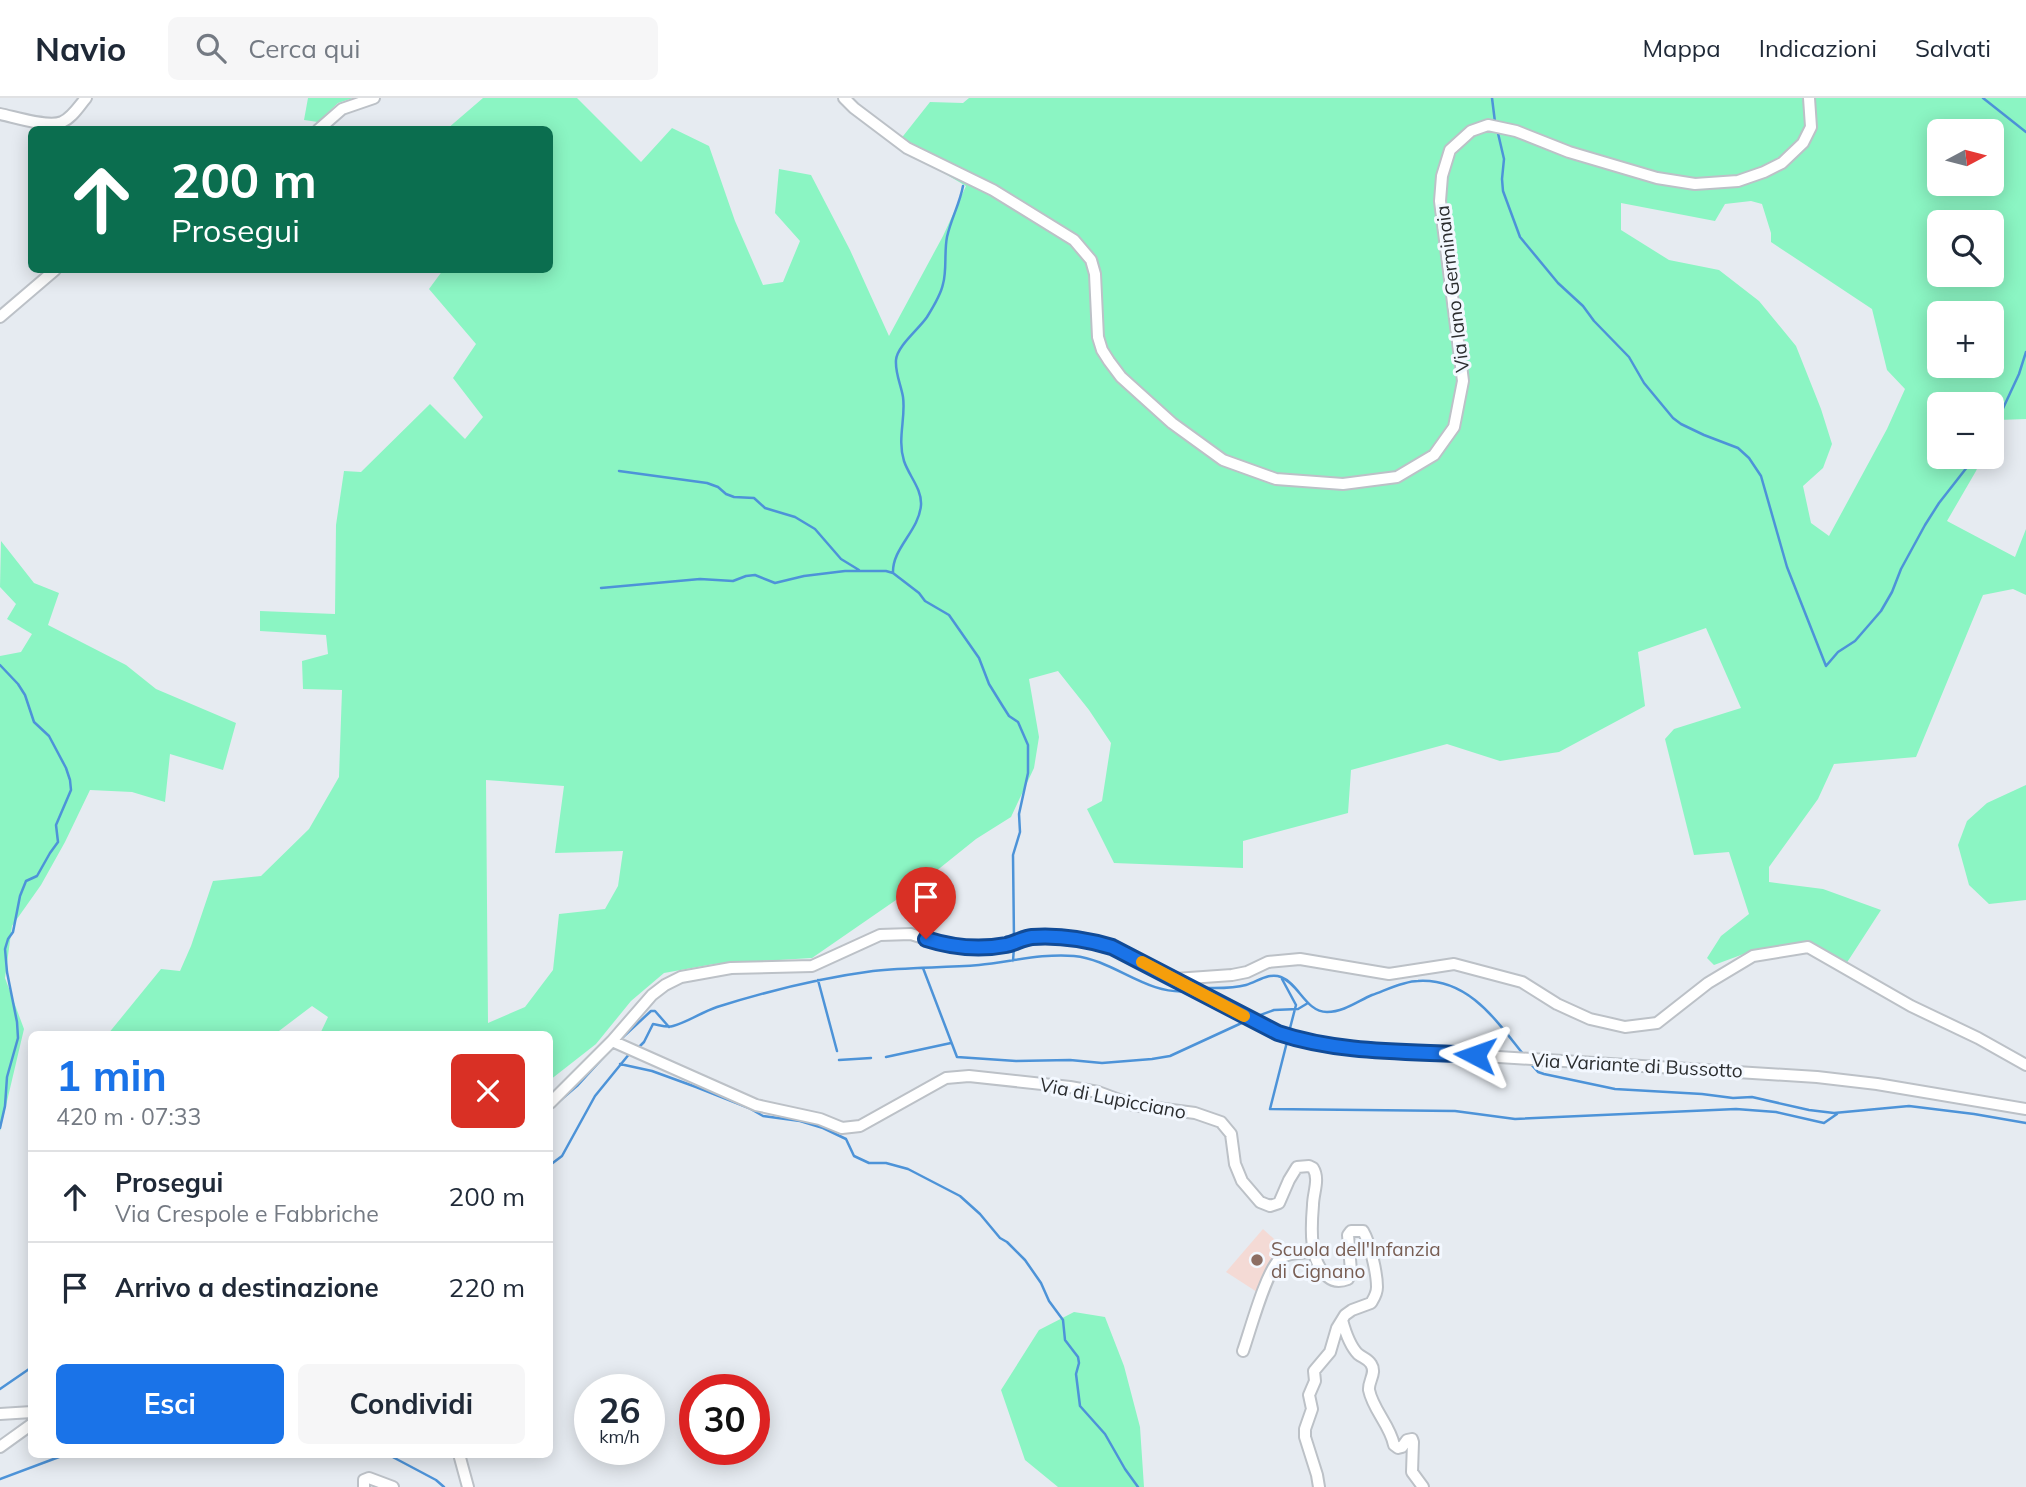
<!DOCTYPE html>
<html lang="it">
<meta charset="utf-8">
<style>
:root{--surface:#fff;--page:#f6f6f7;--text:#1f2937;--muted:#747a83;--line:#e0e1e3;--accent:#1a73e8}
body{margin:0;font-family:Mulish,sans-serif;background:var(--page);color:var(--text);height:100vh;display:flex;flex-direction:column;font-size:26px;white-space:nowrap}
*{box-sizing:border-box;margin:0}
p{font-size:23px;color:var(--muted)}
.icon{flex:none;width:38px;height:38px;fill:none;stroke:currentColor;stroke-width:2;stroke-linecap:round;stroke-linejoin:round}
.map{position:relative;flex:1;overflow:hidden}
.side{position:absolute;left:28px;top:933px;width:525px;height:427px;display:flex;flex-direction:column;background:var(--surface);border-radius:10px;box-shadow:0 4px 18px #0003}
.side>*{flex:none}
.banner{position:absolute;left:28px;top:28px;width:525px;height:147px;border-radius:10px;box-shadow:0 4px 18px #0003;background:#0b6e4f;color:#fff;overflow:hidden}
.needle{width:46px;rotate:83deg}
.controls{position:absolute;left:1927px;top:21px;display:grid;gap:14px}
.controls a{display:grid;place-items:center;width:77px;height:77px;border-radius:10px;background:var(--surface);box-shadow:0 4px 18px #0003;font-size:35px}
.speed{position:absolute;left:574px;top:1276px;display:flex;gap:14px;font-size:35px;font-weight:700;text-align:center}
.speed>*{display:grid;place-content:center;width:91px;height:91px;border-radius:50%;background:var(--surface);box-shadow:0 4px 18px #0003;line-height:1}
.speed small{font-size:18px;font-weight:400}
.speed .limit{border:10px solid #d22;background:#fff;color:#111}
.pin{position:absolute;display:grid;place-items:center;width:60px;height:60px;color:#fff;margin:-72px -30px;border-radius:50% 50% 50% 0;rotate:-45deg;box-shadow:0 0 7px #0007}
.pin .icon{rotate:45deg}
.me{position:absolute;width:77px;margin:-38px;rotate:274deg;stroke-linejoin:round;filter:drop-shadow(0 0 5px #0008)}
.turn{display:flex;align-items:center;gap:24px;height:147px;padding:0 28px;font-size:32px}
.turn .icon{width:91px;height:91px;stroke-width:2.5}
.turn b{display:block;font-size:49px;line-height:60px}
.round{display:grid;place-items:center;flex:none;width:74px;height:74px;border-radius:10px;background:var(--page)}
.headline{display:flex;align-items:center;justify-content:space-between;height:119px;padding:0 28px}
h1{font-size:42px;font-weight:700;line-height:52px;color:var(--accent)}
.button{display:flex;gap:14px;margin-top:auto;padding:14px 28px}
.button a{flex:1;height:80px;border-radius:10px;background:var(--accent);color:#fff;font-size:28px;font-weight:700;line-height:80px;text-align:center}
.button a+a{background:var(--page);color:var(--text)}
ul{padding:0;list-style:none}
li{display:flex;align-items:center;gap:21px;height:91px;padding:0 28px;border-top:2px solid var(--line)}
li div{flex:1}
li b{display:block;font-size:26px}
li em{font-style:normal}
header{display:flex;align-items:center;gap:42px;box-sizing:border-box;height:98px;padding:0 35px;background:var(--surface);border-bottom:2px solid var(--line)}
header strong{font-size:33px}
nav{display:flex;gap:38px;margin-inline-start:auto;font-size:24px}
.search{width:490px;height:63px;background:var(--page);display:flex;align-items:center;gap:18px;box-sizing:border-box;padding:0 24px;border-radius:10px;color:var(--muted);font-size:26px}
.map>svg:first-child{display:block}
</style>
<header>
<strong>Navio</strong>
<div class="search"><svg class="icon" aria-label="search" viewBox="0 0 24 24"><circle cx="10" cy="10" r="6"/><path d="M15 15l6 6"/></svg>Cerca qui</div>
<nav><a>Mappa</a><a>Indicazioni</a><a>Salvati</a></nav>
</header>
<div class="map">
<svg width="2026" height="1389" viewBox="0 0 2026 1389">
<rect width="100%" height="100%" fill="#e6ebf1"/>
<path fill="#f4dad5" d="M1263,1131L1285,1151L1257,1194L1226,1174Z"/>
<path fill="#8bf5c3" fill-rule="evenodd" d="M308,0H353L338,5L318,24L304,22Z
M483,0H577L641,64L672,30L709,48L735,123L763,187L783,184L800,143L775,115L779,71L811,77L850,152L889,238L943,138L966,88L896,47L930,4L963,5L969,0H2026V321L1998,322L1992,336V306H1939V359H1982L1976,373L1947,423L2015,459L2026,431V497L2013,491L1983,497L1916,659L1834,666L1818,701L1769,769V784L1823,791L1881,812L1846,866L1806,843L1749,854L1714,867L1707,860L1721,838L1749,816L1729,754L1694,757L1665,641L1674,631L1741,610L1706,530L1638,554L1645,608L1559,654L1500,663L1447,646L1351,672L1348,715L1243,743V770L1114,765L1087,711L1102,703L1111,645L1089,612L1058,573L1029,581L1039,639L1034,670L1011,719L976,741L925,782L812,860L714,866L664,875L631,903L596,946L550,982V936H320L328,919L312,908L275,936H108L161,871L180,873L191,848L213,783L261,778L309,731L339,679L342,592L303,591L302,563L328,556L326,537L260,533V513L335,516L336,427L344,373L361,374L430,306L465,341L483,319L453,280L476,246L429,191L443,172H550V32L447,31ZM1939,33H1992V86H1939ZM1751,103L1762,106L1771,135V144L1872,211L1887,272L1905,291L1887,331L1829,438L1811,425L1803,388L1823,370L1832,346L1821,311L1796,248L1759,203L1719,172L1669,162L1621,132V105L1715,123L1725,106ZM1939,124H1992V177H1939ZM1939,215H1992V268H1939ZM486,682L564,688L555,755L623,753L618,788L605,811L559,816L553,872L525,909L488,925Z
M1,443L34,485L59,495L48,527L126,567L156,591L236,625L223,672L170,656L165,704L132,694L90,692L65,744L41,787L12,828L5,880L24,931L0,1033V558L21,554L32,536L7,521L16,506L0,489Z
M2026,687V802L1989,806L1969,787L1958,747L1967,723L1987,705Z
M1074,1214L1105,1219L1124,1268L1140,1329L1144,1389H1058L1025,1362L1001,1292L1039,1232Z"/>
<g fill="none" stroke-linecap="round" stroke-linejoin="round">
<path stroke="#4d93d8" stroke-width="2.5" d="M1492,0L1495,24
M1983,0L2026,34
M1497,31L1504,61L1502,81L1503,93L1520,139L1558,185L1583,208L1594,223L1629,259L1644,285L1673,320L1681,326L1704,337L1738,350L1749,360L1761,378L1787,469L1826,568L1838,554L1855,543L1881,513L1892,494L1901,471L1925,427L1939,405L1975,359
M963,88C960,105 951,121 947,139C944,154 947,173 943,186C941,196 932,211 927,219C919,231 897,248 896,262C895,275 901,287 903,299C906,320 897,341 904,363C909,378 922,391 921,407C919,433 892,450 893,475L919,495L925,503L949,517L979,560L989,586L1002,607L1009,618L1018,624L1028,647V675L1019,716L1020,734L1013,757L1014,842
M1992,334L2019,276L2026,254
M619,373L707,385L718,389L726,396L734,399L754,400L765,410L795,419L815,431L841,461L859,472
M601,490L700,481L733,483L746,478L755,477L775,485L804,478L845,473H886L893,475
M0,567L18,586L25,597L34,624L49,638L66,670L70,682L71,692L56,727L58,744L50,755L37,778L26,783L20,798L13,834L8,841L5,851L7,874L17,924L18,940L7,979L5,1008L0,1030
M1013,863L1014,849
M923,870L957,959L1016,963L1070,962L1102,965L1152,961L1170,958L1246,923
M1282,881L1296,907L1289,934
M818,882L837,953
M1203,890C1217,890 1232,891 1246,887C1257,884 1269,874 1281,879C1299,886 1306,914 1327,914C1344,914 1358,903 1372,897C1386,892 1404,883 1418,883C1468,880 1496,922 1523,956
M1255,919L1274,912L1298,911L1308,905
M623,939L651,913H655L669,929
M1288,940L1270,1011L1455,1013L1515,1021L1736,1011L1776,1014L1824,1025L1837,1016
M639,949L644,944L653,926C660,927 666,930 673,928C688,924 702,914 717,909C768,893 820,880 873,873C908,869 943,870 979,867C1010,864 1043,855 1074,858C1115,862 1146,898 1189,893
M886,959L951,945
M839,962L871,960
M1529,964L1538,974L1544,976L1615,991L1702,996L1733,1000L1752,999L1809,1012L1834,1015L1909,1008L1974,1016L2026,1025
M620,966L652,973L696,989L749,1010L763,1018L800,1023L823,1030L846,1041L854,1058L869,1065H886L908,1071L960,1098L980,1116L1000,1140L1007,1144L1025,1162L1041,1185L1049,1203L1063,1222L1065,1242L1078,1259L1079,1265L1076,1276L1080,1308L1105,1336L1125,1371L1138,1389
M556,1006L578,987L611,951
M550,1067L562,1058L595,998L630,955
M0,1291L32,1269
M387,1356L436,1382L444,1389
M0,1381L67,1356"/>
<defs>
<path id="street" d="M844,0L854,10L907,50L993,92L1074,142L1091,162L1095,176L1098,239L1102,252L1109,263L1121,279L1172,325L1223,362L1276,381L1343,386L1397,379L1434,357L1454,329L1463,283L1440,103L1442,78L1450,52L1471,33L1488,27L1516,33L1569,54L1657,80L1695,86L1738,83L1764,74L1782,65L1803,45L1811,29L1809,0
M0,16C15,19 48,30 62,24C72,20 79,8 86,0
M318,32L342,11L374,0
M0,219L55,172
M1175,881L1232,877L1247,874L1268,864L1300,861L1389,876L1454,866L1522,884L1557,906L1590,921L1625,929L1657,925L1708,885L1753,858L1808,849L1911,908L1978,940L2026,967
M612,943L756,1007L820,1021L842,1030L860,1028L946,980L969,978L1070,989L1098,994L1133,1007L1195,1015L1221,1024L1231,1036L1235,1066L1242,1083L1260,1104L1270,1108L1279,1105L1289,1082L1297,1069L1309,1068L1313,1070C1320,1081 1313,1095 1313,1107C1311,1130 1309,1164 1328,1179C1334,1184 1340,1184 1348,1181L1351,1173L1348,1137L1351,1133H1363C1370,1145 1377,1175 1377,1189C1377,1196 1374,1200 1371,1205L1352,1212L1345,1217L1337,1230L1330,1254L1314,1273L1315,1283L1309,1297L1312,1311L1305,1331V1339L1317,1377L1319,1389
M550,1005L612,943L652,897L665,887L681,879L731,870L812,868L880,837L911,836L942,846L981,850L1007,847L1028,840L1056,838L1085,841L1112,849L1278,935L1325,948L1817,979L1877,986L2026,1011
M1342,1222C1345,1233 1350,1248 1358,1256C1363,1260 1368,1261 1371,1266C1377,1275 1368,1283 1369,1292C1373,1312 1390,1327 1394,1347L1398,1350L1402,1349L1407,1342L1412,1341L1413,1344L1412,1374L1423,1389
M1243,1253C1250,1233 1266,1173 1280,1161C1287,1154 1303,1155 1312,1154
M0,1316L32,1314
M0,1349L32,1326
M459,1356L468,1389
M364,1389V1382L369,1380L393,1389"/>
</defs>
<use href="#street" stroke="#bcc1c7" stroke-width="14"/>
<use href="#street" stroke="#fff" stroke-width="10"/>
</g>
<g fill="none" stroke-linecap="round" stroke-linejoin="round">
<defs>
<path id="route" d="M926,841C951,849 980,852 1006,847C1015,845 1023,840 1032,839C1060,837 1085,841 1112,849L1278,935C1341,956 1409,953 1475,957"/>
</defs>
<use href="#route" stroke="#114b97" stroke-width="18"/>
<use href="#route" stroke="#1a73e8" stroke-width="12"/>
<path stroke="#f59e0b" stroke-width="12" d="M1142,864L1244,918"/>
</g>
<circle fill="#8d6e63" stroke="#f3f8ff" stroke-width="2.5" cx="1257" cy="1162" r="7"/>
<g text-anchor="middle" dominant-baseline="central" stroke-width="6" stroke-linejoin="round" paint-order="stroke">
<g font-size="19" fill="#2b2d2f" stroke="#f3f8ff">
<text transform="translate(1452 191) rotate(-97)">Via Iano Germinaia</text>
<text transform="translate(1637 967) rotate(3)">Via Variante di Bussotto</text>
<text transform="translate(1113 1000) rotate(11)">Via di Lupicciano</text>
</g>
<g font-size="19" fill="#785e54" stroke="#f3f8ff" text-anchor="start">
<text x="1271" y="1151">Scuola dell'Infanzia<tspan x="1271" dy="22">di Cignano</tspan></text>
</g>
</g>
</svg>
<div class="controls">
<a><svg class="needle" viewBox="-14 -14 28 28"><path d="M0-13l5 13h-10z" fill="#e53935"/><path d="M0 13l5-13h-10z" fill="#747a83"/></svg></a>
<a><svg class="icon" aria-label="search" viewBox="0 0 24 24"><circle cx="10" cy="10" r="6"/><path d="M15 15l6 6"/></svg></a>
<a>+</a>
<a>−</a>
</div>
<div class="speed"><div>26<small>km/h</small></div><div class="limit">30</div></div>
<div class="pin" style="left:926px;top:841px;background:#d93025"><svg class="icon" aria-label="arrive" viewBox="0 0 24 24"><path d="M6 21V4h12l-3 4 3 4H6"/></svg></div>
<svg class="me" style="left:1475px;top:957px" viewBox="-20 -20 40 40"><path d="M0-17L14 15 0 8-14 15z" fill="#1a73e8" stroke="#fff" stroke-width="4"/></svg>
<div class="banner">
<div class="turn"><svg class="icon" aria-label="ahead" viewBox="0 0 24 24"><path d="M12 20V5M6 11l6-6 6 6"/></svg><div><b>200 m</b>Prosegui</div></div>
</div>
<section class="side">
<div class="headline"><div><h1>1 min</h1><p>420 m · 07:33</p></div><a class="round" style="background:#d93025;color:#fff"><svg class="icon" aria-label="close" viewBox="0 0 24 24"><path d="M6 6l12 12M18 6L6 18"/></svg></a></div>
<ul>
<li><svg class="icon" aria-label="ahead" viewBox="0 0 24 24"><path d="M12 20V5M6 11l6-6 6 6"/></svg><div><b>Prosegui</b><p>Via Crespole e Fabbriche</p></div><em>200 m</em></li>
<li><svg class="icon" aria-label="arrive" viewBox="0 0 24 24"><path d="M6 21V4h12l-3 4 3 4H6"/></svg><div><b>Arrivo a destinazione</b></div><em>220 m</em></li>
</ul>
<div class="button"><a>Esci</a><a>Condividi</a></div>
</section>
</div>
